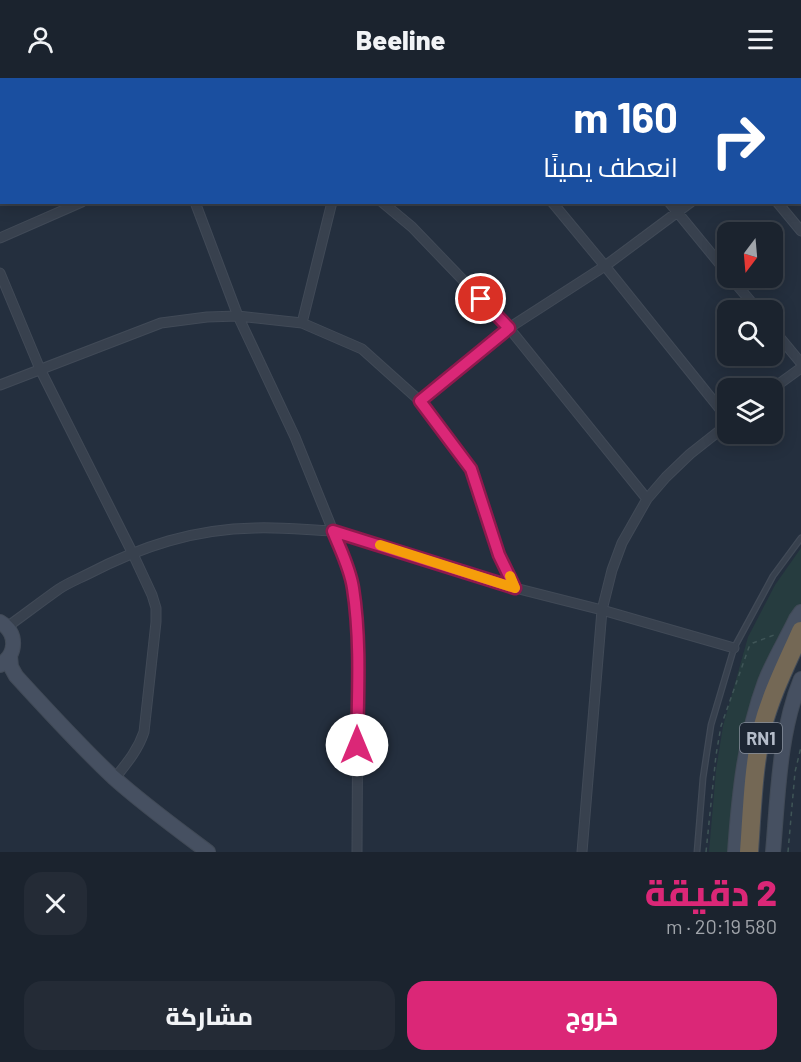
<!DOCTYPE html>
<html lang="ar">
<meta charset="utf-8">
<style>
:root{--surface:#1b232e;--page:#242b36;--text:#f1f3f6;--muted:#a0a4aa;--line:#39404a;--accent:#db2777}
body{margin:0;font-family:Barlow,Cairo,sans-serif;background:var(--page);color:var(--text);direction:rtl;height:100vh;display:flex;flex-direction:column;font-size:22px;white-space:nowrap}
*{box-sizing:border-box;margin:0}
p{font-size:20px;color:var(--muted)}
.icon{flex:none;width:33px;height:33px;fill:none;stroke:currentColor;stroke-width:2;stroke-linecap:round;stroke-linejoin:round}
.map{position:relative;height:774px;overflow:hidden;direction:ltr}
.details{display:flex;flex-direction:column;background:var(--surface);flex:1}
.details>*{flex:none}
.top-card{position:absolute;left:0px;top:0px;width:801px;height:126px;box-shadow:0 3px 15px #0003,0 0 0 2px var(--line);direction:rtl;background:#1a4fa0;color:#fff;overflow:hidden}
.needle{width:39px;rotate:196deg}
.tools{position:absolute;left:717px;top:144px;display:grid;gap:12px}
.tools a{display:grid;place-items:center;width:66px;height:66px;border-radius:12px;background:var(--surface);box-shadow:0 3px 15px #0003,0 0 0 2px var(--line);font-size:30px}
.pin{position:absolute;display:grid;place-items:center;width:51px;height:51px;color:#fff;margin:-26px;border:3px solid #fff;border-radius:50%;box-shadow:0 2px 6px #0007}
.me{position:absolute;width:66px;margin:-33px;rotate:0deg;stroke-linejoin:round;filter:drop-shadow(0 0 4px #0008)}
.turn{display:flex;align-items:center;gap:21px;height:126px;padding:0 24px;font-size:27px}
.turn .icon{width:78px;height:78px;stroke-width:2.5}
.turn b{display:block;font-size:42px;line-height:51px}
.round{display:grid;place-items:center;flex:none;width:63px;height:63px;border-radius:18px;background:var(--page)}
.overview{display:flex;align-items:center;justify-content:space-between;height:102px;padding:0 24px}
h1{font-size:36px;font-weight:800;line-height:45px;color:var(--accent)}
.cta{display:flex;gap:12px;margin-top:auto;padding:12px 24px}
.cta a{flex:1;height:69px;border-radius:18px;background:var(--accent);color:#fff;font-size:24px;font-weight:800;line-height:69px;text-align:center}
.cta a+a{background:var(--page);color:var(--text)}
header{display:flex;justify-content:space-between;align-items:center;height:78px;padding:0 24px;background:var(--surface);font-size:27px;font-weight:800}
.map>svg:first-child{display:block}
</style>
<header><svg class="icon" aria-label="menu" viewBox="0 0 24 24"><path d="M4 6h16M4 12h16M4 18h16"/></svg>Beeline<svg class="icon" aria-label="person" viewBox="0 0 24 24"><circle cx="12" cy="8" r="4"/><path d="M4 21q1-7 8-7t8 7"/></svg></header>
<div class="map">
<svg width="801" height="774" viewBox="0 0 801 774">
<rect width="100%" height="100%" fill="#242f3e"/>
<path fill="#263c3f" d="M801,470V526L782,555L733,774H709L716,692L723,648L748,559L775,507Z"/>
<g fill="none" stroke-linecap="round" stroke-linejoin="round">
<defs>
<path id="lane" d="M697,774L703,700L711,647L734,570L773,498L801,460"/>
<path id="street" d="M143,0L144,2
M267,0V2
M420,0L422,2
M677,0L678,2
M6,2L10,0
M474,2L475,0
M517,2L518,0
M600,2L603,0
M195,124L238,238L295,359L348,490L352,508L355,532L358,584L357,774
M382,124L412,149L509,250L647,421
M552,124L605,188L728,341
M669,124L728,196
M777,124L801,153
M0,160L82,124
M0,195L40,291L132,474L152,517L156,530V544L144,654C138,672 127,685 115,700
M731,200L758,232
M302,245L332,124
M772,250L801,285
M0,307L161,245L207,239L238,238L302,245L362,271L420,323L471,391L499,477L515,510
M772,311L801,290
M420,323L509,250L605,188L691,124
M7,549C25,536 42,523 59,511C68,505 78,501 88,496C142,468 194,451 255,450C281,449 307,452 333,453L515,510L602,532L734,570
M582,774L602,532L612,492L622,465L647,421L666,399L690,376L728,346"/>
<path id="secondary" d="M0,544C18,555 17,576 0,587
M10,578L11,589L16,598C48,633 79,667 113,699C143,726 176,750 208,774
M735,774C739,717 745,658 765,604C773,583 786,562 796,541L801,534
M773,774C778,717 779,655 801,601"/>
<path id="highway" d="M749,774C752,733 753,691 762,651C771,616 787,585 801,553"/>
</defs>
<use href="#lane" stroke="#414a57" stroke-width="7"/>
<use href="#street" stroke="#414a57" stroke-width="11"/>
<use href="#secondary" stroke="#414a57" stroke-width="16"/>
<use href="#highway" stroke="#434c59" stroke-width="20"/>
<path stroke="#3f5557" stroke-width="1.5" stroke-dasharray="4.5 4.5" stroke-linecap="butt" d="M706,774L716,677L721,648L749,569L753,565L774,557
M788,774L795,694L801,669"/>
<use href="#lane" stroke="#38414e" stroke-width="4.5"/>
<use href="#street" stroke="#38414e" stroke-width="9"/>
<use href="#secondary" stroke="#465061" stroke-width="14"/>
<use href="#highway" stroke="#746855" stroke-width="18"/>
</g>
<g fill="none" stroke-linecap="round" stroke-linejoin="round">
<defs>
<path id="route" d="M357,667C358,615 361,561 353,510C350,490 340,471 333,453L515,510L499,477L471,391L420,323L509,250L481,221"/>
</defs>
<use href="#route" stroke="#8e194d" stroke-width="15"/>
<use href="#route" stroke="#db2777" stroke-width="10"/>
<path stroke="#f59e0b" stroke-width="10" d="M380,467L515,510L510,498"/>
</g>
<g text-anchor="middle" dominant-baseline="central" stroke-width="6" stroke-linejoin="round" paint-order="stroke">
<rect fill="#1d2633" stroke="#878f9c" stroke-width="1.5" x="740" y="645" width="42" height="30" rx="4.5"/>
<g font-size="18" font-weight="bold" fill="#b4bcc9">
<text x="761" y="660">RN1</text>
</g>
</g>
</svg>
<div class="tools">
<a><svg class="needle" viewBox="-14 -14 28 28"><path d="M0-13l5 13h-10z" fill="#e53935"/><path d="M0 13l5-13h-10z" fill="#a0a4aa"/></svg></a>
<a><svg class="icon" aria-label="search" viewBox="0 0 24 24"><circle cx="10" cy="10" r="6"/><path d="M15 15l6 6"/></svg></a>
<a><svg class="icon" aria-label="layers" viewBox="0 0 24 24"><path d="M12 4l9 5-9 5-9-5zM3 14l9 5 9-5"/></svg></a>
</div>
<div class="pin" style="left:481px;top:221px;background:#d93025"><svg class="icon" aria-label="arrive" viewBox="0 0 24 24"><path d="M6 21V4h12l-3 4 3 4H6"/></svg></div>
<svg class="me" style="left:357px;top:667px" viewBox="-20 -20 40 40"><circle r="19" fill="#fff"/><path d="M0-13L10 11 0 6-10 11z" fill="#db2777"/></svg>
<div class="top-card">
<div class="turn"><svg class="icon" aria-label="right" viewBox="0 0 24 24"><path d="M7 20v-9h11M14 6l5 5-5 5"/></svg><div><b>160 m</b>انعطف يمينًا</div></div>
</div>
</div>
<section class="details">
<div class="overview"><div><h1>2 دقيقة</h1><p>580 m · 20:19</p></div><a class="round"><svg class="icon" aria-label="close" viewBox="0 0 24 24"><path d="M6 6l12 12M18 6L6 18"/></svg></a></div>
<div class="cta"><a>خروج</a><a>مشاركة</a></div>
</section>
